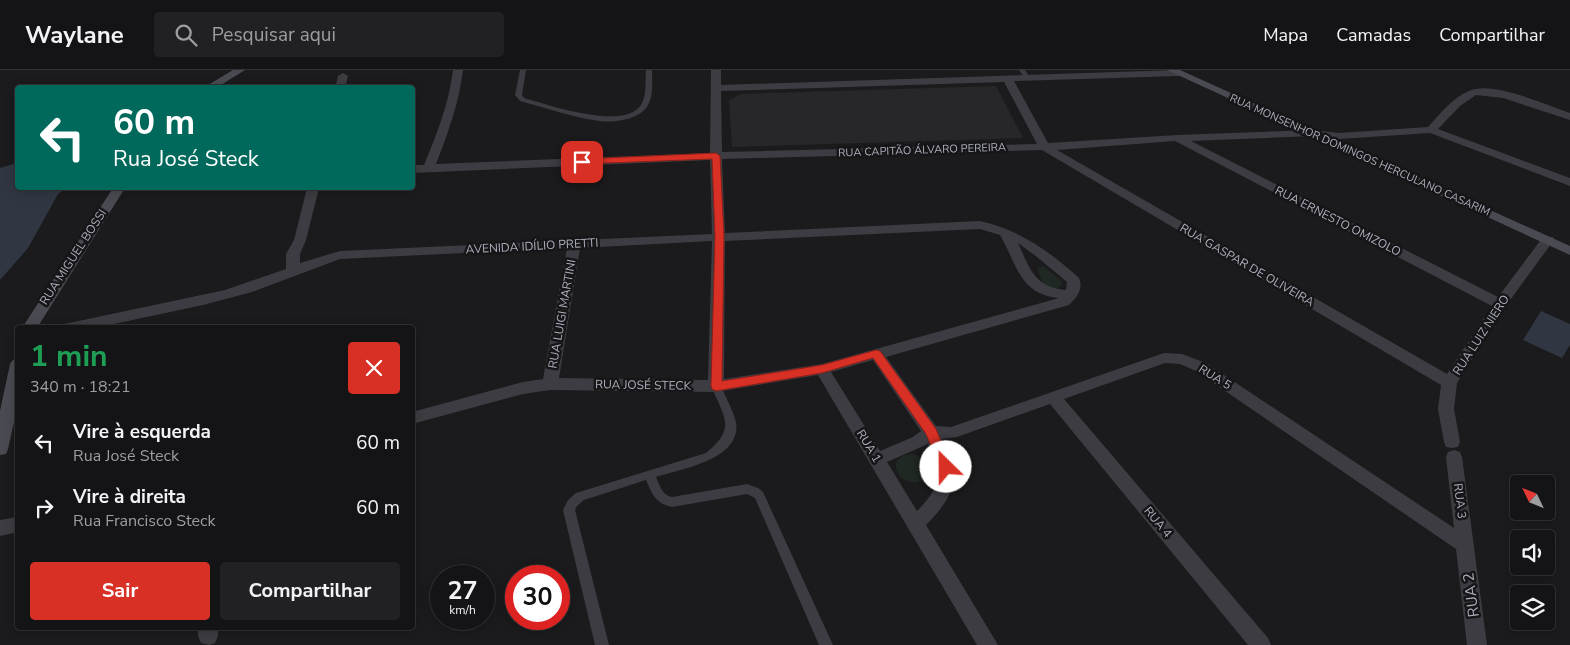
<!DOCTYPE html>
<html lang="pt">
<meta charset="utf-8">
<style>
:root{--surface:#141416;--page:#212123;--text:#f1f3f6;--muted:#9d9ea1;--line:#333335;--accent:#d93025}
body{margin:0;font-family:"Nunito Sans",sans-serif;background:var(--page);color:var(--text);height:100vh;display:flex;flex-direction:column;font-size:19px;white-space:nowrap}
*{box-sizing:border-box;margin:0}
p{font-size:16px;color:var(--muted)}
.icon{flex:none;width:28px;height:28px;fill:none;stroke:currentColor;stroke-width:2;stroke-linecap:round;stroke-linejoin:round}
.map{position:relative;flex:1;overflow:hidden}
.sheet{position:absolute;left:15px;top:255px;width:400px;height:305px;display:flex;flex-direction:column;background:var(--surface);border-radius:5px;box-shadow:0 2px 12px #0003,0 0 0 1px var(--line)}
.sheet>*{flex:none}
.guide{position:absolute;left:15px;top:15px;width:400px;height:105px;border-radius:5px;box-shadow:0 2px 12px #0003,0 0 0 1px var(--line);background:#00695c;color:#fff;overflow:hidden}
.needle{width:32px;rotate:313deg}
.tools{position:absolute;left:1510px;top:405px;display:grid;gap:10px}
.tools a{display:grid;place-items:center;width:45px;height:45px;border-radius:5px;background:var(--surface);box-shadow:0 2px 12px #0003,0 0 0 1px var(--line);font-size:25px}
.speed{position:absolute;left:430px;top:495px;display:flex;gap:10px;font-size:25px;font-weight:700;text-align:center}
.speed>*{display:grid;place-content:center;width:65px;height:65px;border-radius:50%;background:var(--surface);box-shadow:0 2px 12px #0003,0 0 0 1px var(--line);line-height:1}
.speed small{font-size:12px;font-weight:400}
.speed .limit{border:8px solid #d22;background:#fff;color:#111}
.pin{position:absolute;display:grid;place-items:center;width:42px;height:42px;color:#fff;margin:-21px;border-radius:10px;box-shadow:0 2px 8px #0006}
.me{position:absolute;width:55px;margin:-28px;rotate:337deg;stroke-linejoin:round;filter:drop-shadow(0 0 4px #0008)}
.turn{display:flex;align-items:center;gap:18px;height:105px;padding:0 15px;font-size:22px}
.turn .icon{width:65px;height:65px;stroke-width:2.5}
.turn b{display:block;font-size:35px;line-height:42px}
.round{display:grid;place-items:center;flex:none;width:52px;height:52px;border-radius:5px;background:var(--page)}
.headline{display:flex;align-items:center;justify-content:space-between;height:85px;padding:0 15px}
h1{font-size:30px;font-weight:700;line-height:38px;color:#1e9e55}
.action{display:flex;gap:10px;margin-top:auto;padding:10px 15px}
.action a{flex:1;height:58px;border-radius:5px;background:var(--accent);color:#fff;font-size:20px;font-weight:700;line-height:58px;text-align:center}
.action a+a{background:var(--page);color:var(--text)}
ul{padding:0;list-style:none}
li{display:flex;align-items:center;gap:15px;height:65px;padding:0 15px}
li div{flex:1}
li b{display:block;font-size:19px}
li em{font-style:normal}
header{display:flex;align-items:center;gap:30px;box-sizing:border-box;height:70px;padding:0 25px;background:var(--surface);border-bottom:1px solid var(--line)}
header strong{font-size:24px}
nav{display:flex;gap:28px;margin-inline-start:auto;font-size:18px}
.search{width:350px;height:45px;background:var(--page);display:flex;align-items:center;gap:12px;box-sizing:border-box;padding:0 18px;border-radius:5px;color:var(--muted);font-size:19px}
.map>svg:first-child{display:block}
</style>
<header>
<strong>Waylane</strong>
<div class="search"><svg class="icon" aria-label="search" viewBox="0 0 24 24"><circle cx="10" cy="10" r="6"/><path d="M15 15l6 6"/></svg>Pesquisar aqui</div>
<nav><a>Mapa</a><a>Camadas</a><a>Compartilhar</a></nav>
</header>
<div class="map">
<svg width="1570" height="575" viewBox="0 0 1570 575">
<rect width="100%" height="100%" fill="#1b1b1d"/>
<path fill="#27272a" d="M996,16L1023,68L732,77L729,30L741,24Z"/>
<path fill="#202823" d="M1043,196L1061,210L1063,214C1054,221 1054,221 1044,216L1037,198Z
M913,384L923,388L930,396L929,405C907,429 876,386 913,384Z"/>
<path fill="#303742" d="M17,93L18,118H66L58,124L28,178L0,210V98Z
M1541,241L1570,254V275L1562,288L1523,270Z"/>
<g fill="none" stroke-linecap="round" stroke-linejoin="round">
<path fill="#3c3c42" fill-rule="evenodd" d="M520,0H526L522,25L524,28C549,35 624,61 641,35C647,26 645,11 646,0H652C652,12 654,28 646,38C637,50 613,53 599,51C572,47 546,38 520,31L515,25Z
M1019,0H1025L1031,9L1030,10H1026Z
M716,312L720,313L721,316C726,328 733,340 736,352C742,390 681,399 656,407C660,416 662,425 672,427L747,414L758,418L763,422L833,575H819L755,428L747,424L672,437C656,434 652,424 646,410L584,430L577,436L575,440L609,575H595L563,440L568,430L576,423L706,383C737,358 724,347 711,316L712,313Z"/>
<path fill="#3c3c42" fill-rule="evenodd" d="M453,0H463C459,33 448,63 436,94L710,83L711,0H721V15L1178,0L1184,3L1179,6L1014,11L1048,73L1177,65L1313,60L1339,63L1428,57C1440,44 1452,28 1469,21C1492,10 1546,35 1570,43V50L1503,28L1476,25L1460,36L1438,59L1570,108V116L1430,63L1339,69L1313,66L1191,71L1498,227L1543,167H1553L1554,170L1505,237L1457,313L1454,339L1460,372L1458,377L1452,378L1446,377L1444,372L1438,339L1441,315L1042,80L722,89L725,163L980,151C1020,160 1049,181 1079,208C1084,219 1076,228 1069,235L886,287L936,356L951,357L1164,283L1182,284L1206,293L1454,458L1446,387L1448,382L1454,380L1460,382L1462,387L1487,575H1467L1456,479L1196,301L1180,294L1165,293L1064,329L1268,568L1271,575H1248L1050,334L957,367L942,369C946,377 953,389 954,398C957,421 941,440 926,455L998,575H977L818,305L716,322L550,320L523,324L412,354V342L523,312L543,309L567,178L340,189L252,222L203,235L95,258H62L64,254L69,253L225,220L286,199V184L294,170L307,118H319L306,170L300,184V193L340,181L712,164L710,90L412,103V95H424C437,64 449,33 453,0ZM1004,12L1037,74L722,82L721,21ZM1175,71L1492,236L1447,304L1057,80ZM980,159L1000,165C1017,194 1019,224 1059,228L822,294L724,309L725,171ZM712,171L708,310L559,308L580,178ZM1018,173L1037,187L1067,212L1066,220C1034,217 1030,199 1018,173ZM873,290L921,361L913,367L880,381L831,302ZM928,374C941,405 942,416 917,441L887,392Z
M343,3L348,6L345,18H335L338,6Z
M18,447V462L0,466V450Z
M198,558H218V566L215,573L209,575L201,573L198,566Z"/>
<path fill="#4a4a52" fill-rule="evenodd" d="M233,0H245L216,18H203Z
M1167,0H1180L1570,176V185Z
M113,118H125L37,258H22Z
M18,289V334L8,379L6,384L0,385V341L10,294L13,290Z"/>
</g>
<path fill="#d93025" stroke="#8d1f18" d="M716,83L720,86L724,166L722,311L822,295L876,280L880,281L936,359L952,397L950,400H941L926,364L873,288L822,303L716,321L712,319L711,316L715,166L712,89L582,94L578,92L582,89Z"/>
<g text-anchor="middle" dominant-baseline="central" stroke-width="5" stroke-linejoin="round" paint-order="stroke">
<g font-size="11" fill="#adafbc" stroke="#161618">
<text transform="translate(922 80) rotate(-2)">RUA CAPITÃO ÁLVARO PEREIRA</text>
<text transform="translate(1360 85) rotate(24)">RUA MONSENHOR DOMINGOS HERCULANO CASARIM</text>
</g>
<g font-size="12" fill="#adafbc" stroke="#161618">
<text transform="translate(1338 151) rotate(27)">RUA ERNESTO OMIZOLO</text>
<text transform="translate(532 176) rotate(-3)">AVENIDA IDÍLIO PRETTI</text>
<text transform="translate(73 187) rotate(-57)">RUA MIGUEL BOSSI</text>
<text transform="translate(1247 195) rotate(30)">RUA GASPAR DE OLIVEIRA</text>
<text transform="translate(562 244) rotate(-80)">RUA LUIGI MARTINI</text>
<text transform="translate(1481 265) rotate(-57)">RUA LUIZ NIERO</text>
<text transform="translate(1215 307) rotate(32)">RUA 5</text>
<text transform="translate(643 315) rotate(1)">RUA JOSÉ STECK</text>
<text transform="translate(869 376) rotate(59)">RUA 1</text>
<text transform="translate(1460 431) rotate(83)">RUA 3</text>
<text transform="translate(1158 452) rotate(50)">RUA 4</text>
</g>
<g font-size="15" fill="#adafbc" stroke="#161618">
<text transform="translate(1471 525) rotate(-97)">RUA 2</text>
</g>
</g>
</svg>
<div class="tools">
<a><svg class="needle" viewBox="-14 -14 28 28"><path d="M0-13l5 13h-10z" fill="#e53935"/><path d="M0 13l5-13h-10z" fill="#9d9ea1"/></svg></a>
<a><svg class="icon" aria-label="sound" viewBox="0 0 24 24"><path d="M4 9h4l5-4v14l-5-4H4zM17 9q2 3 0 6"/></svg></a>
<a><svg class="icon" aria-label="layers" viewBox="0 0 24 24"><path d="M12 4l9 5-9 5-9-5zM3 14l9 5 9-5"/></svg></a>
</div>
<div class="speed"><div>27<small>km/h</small></div><div class="limit">30</div></div>
<div class="pin" style="left:582px;top:92px;background:#d93025"><svg class="icon" aria-label="arrive" viewBox="0 0 24 24"><path d="M6 21V4h12l-3 4 3 4H6"/></svg></div>
<svg class="me" style="left:946px;top:397px" viewBox="-20 -20 40 40"><circle r="19" fill="#fff"/><path d="M0-13L10 11 0 6-10 11z" fill="#d93025"/></svg>
<div class="guide">
<div class="turn"><svg class="icon" aria-label="left" viewBox="0 0 24 24"><path d="M17 20v-9H6M10 6l-5 5 5 5"/></svg><div><b>60 m</b>Rua José Steck</div></div>
</div>
<section class="sheet">
<div class="headline"><div><h1>1 min</h1><p>340 m · 18:21</p></div><a class="round" style="background:#d93025;color:#fff"><svg class="icon" aria-label="close" viewBox="0 0 24 24"><path d="M6 6l12 12M18 6L6 18"/></svg></a></div>
<ul>
<li><svg class="icon" aria-label="left" viewBox="0 0 24 24"><path d="M17 20v-9H6M10 6l-5 5 5 5"/></svg><div><b>Vire à esquerda</b><p>Rua José Steck</p></div><em>60 m</em></li>
<li><svg class="icon" aria-label="right" viewBox="0 0 24 24"><path d="M7 20v-9h11M14 6l5 5-5 5"/></svg><div><b>Vire à direita</b><p>Rua Francisco Steck</p></div><em>60 m</em></li>
</ul>
<div class="action"><a>Sair</a><a>Compartilhar</a></div>
</section>
</div>
